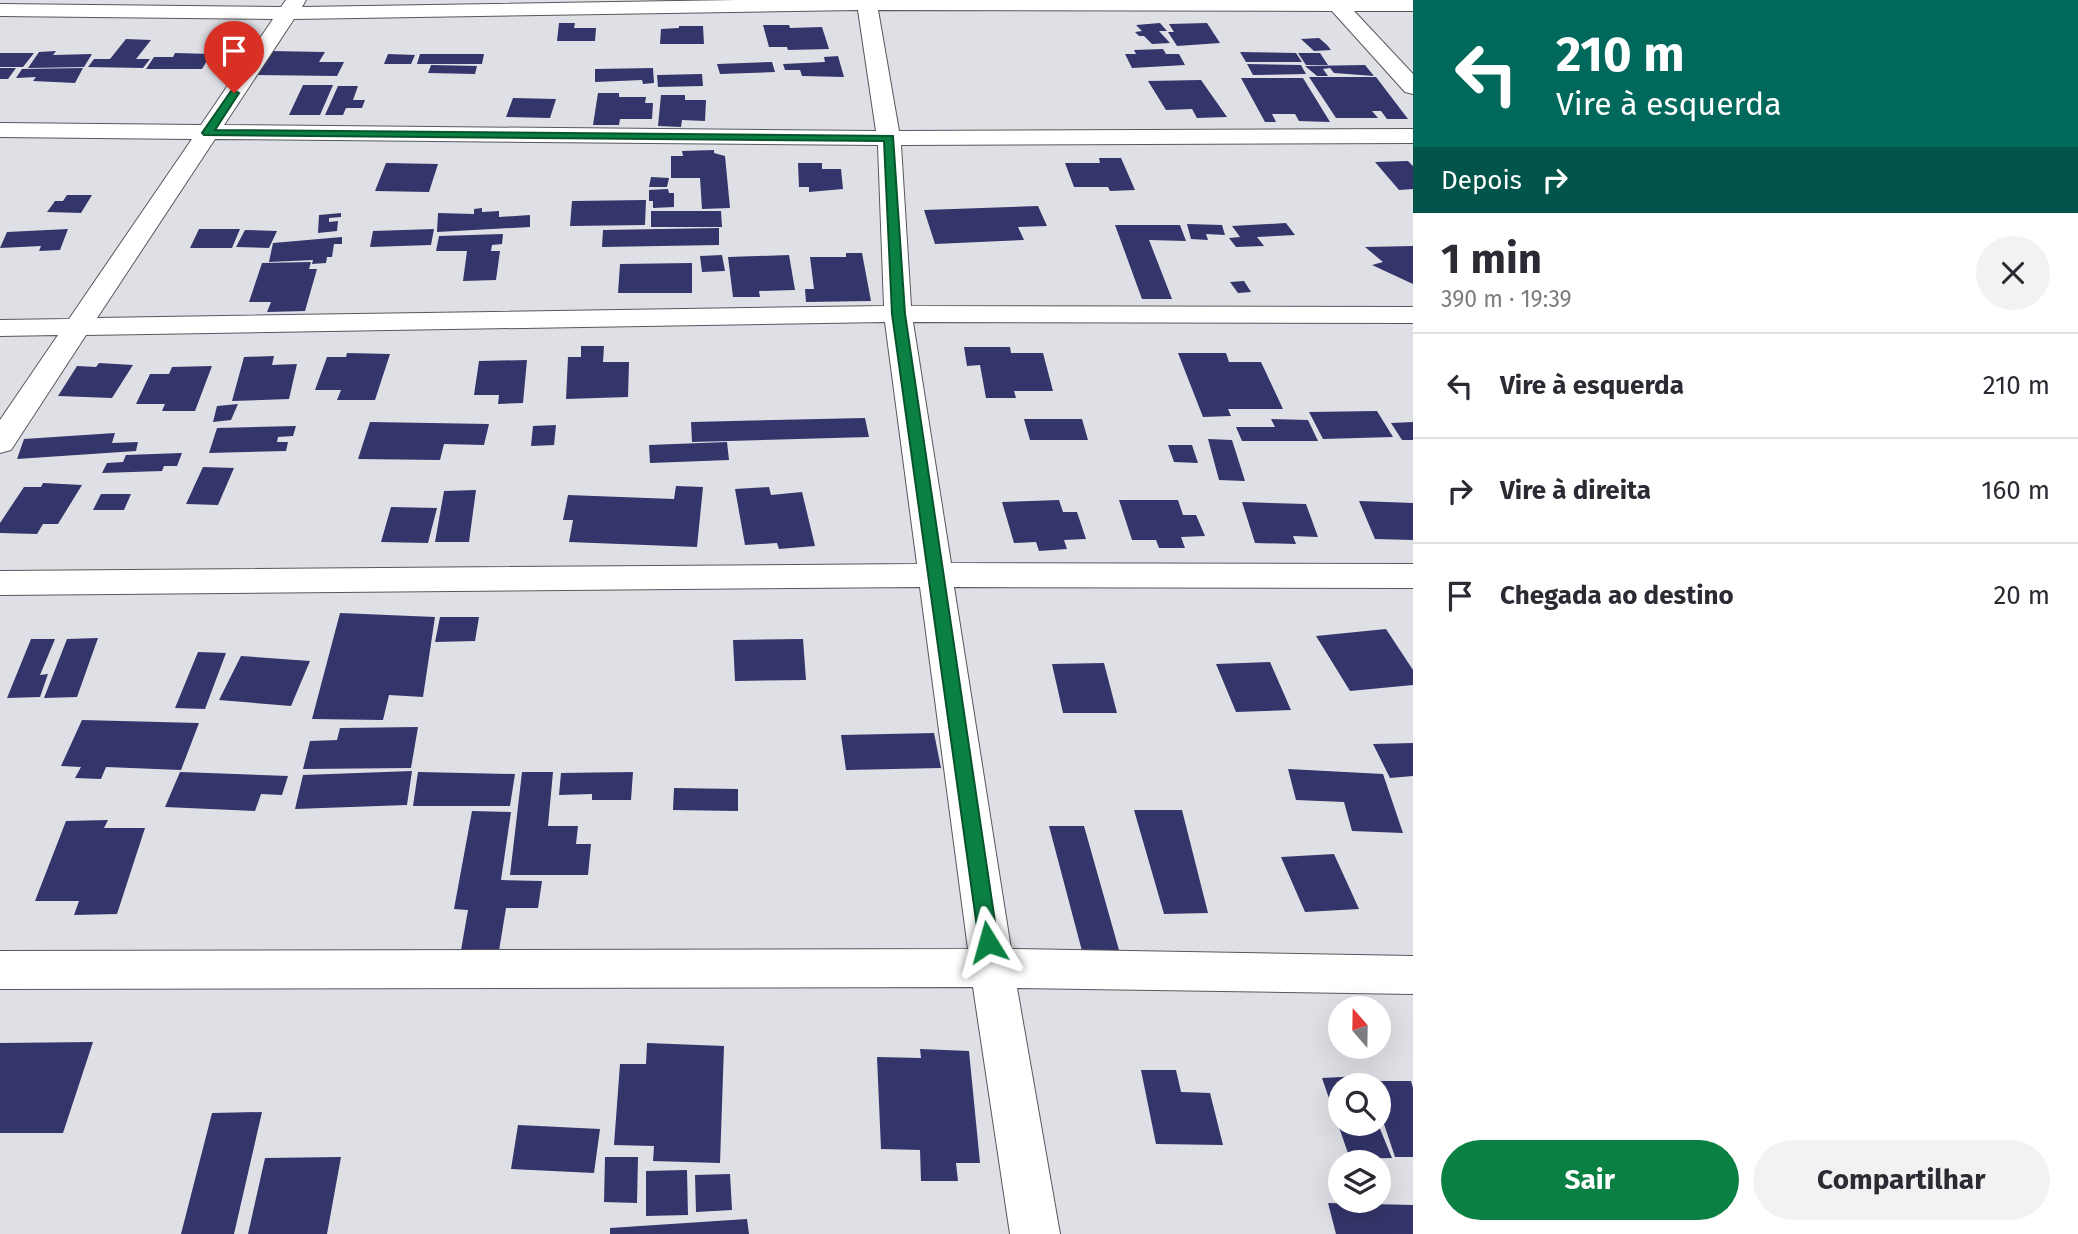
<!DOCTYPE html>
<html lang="pt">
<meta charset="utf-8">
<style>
:root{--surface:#fff;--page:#f2f2f3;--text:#2b2b33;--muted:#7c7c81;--line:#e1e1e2;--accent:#0b8043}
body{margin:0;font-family:"Fira Sans",sans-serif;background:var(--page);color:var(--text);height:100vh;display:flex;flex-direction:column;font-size:26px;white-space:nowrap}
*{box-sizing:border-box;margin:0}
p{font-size:23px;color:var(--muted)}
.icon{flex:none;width:38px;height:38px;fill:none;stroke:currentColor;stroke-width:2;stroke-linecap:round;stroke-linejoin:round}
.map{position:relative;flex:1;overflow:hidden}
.sheet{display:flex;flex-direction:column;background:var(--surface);width:665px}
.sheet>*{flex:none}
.hud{background:#00695c;color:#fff;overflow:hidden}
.needle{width:46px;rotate:340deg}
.buttons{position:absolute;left:1328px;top:996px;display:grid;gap:14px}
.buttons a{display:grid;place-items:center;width:63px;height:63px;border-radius:50%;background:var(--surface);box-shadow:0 7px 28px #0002;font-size:35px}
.pin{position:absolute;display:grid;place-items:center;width:60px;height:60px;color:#fff;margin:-72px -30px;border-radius:50% 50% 50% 0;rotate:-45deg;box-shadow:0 0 7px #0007}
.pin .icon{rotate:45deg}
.me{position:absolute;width:77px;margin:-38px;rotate:352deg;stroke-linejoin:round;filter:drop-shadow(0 0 5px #0008)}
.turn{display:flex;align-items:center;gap:24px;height:147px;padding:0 28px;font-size:32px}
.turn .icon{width:91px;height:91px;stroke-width:2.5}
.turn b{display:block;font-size:49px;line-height:60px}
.then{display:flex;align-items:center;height:66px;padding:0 28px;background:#0003;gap:14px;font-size:26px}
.round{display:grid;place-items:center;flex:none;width:74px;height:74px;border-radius:37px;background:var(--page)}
.head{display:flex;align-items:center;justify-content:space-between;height:119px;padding:0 28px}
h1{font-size:42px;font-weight:700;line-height:52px}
.action{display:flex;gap:14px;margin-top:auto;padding:14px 28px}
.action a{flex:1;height:80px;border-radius:42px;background:var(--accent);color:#fff;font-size:28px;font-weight:700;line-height:80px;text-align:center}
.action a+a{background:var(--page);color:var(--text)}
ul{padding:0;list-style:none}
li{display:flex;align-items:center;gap:21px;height:105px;padding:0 28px;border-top:2px solid var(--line)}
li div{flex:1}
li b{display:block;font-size:26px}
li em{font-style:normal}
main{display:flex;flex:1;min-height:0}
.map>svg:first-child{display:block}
</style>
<main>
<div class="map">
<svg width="1413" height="1234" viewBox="0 0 1413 1234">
<rect width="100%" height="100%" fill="#dfe0e6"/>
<path fill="#34356a" d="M559,23H575L574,28H596L595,41H557Z
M1160,23L1167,31H1159L1170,43L1152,44L1144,36H1139L1135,32L1142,31L1136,25Z
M1207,23L1220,43L1177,46L1168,32H1174L1169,24Z
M763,25H789L790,28L822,27L829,49L788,50L787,47H769Z
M679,26H703L704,44H660L661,29L679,28Z
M1319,38L1327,45L1331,50L1314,51L1301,39Z
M126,39L151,40L136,59H150L143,68L88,67L94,59H110Z
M1163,49L1166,54H1179L1185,65L1132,68L1125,54H1136L1134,50Z
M56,51L53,55L92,54L84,67L28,68L39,52Z
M270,51L325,52L319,62H344L337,76L256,75Z
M1240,52L1296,53L1302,62H1246Z
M0,53H34L23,67H0Z
M175,53L211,54L202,69H146L154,57H173Z
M1298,53H1320L1328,65H1306Z
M388,54L415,55L411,64H384Z
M420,54H484L482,64H417Z
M838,56L844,77L802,76L800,70H785L783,64L825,62L824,57Z
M772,62L775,72L720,74L717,64Z
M1247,64L1301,65L1306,74L1253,75Z
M431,65L477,66L475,74L428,73Z
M1365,65L1374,76L1334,73L1330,68L1323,69L1328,76H1317L1305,66Z
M0,68H16L8,79H0Z
M83,68L75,83L33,81L36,77L16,78L22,69Z
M653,68L654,83L643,84L642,80L595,82V69Z
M702,74L703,86L658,87L657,75Z
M1309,77H1376L1408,119H1387L1381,111H1372L1378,118H1336Z
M1241,78H1303L1330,122L1299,121L1295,114H1272L1276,122H1265Z
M1201,80L1227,117L1197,118L1192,109L1166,110L1148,81Z
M303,85H333L320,115H289Z
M338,86H358L353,100H365L362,108H346L343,115H325Z
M598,93H619V97H646L645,103H653L652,119H620L619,125H593Z
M661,95H685V100H706L705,121L682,120L681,127L658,126Z
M513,98L556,99L550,118L506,117Z
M714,150V153L725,156L730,208L702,209L700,178H671V156H683L682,151Z
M1099,158H1121L1135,190L1110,191L1108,187H1074L1065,163H1100Z
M1408,161L1413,166V189L1399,190L1375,162Z
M386,163L438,164L429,192L375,191Z
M798,163H822V169H841L843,189L809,192V187H799Z
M651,177L669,178L667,187H649Z
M668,189L669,193H674V207L653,208V201H649V190Z
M67,195H92L81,213L47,212L55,201H63Z
M646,200L645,225L570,226L572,201Z
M1038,206L1047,226L1018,227L1024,240L935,244L924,210Z
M482,208V212L499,211V217L530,215V227L437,232L438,213L474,214V209Z
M651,211H721L722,227H651Z
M341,213V217L329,218V222L338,221L337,231L318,233L319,215Z
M1286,223L1295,235L1257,237L1264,246L1236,247L1229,238L1240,237L1232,226Z
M1187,224L1222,225L1225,235L1206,234L1208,240L1191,239Z
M1115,225H1180L1186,241L1149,240L1172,299H1142Z
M719,228V245L602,247L603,230Z
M68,229L60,250L39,251L41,246L0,248L7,232Z
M199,229H240L232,248H190Z
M434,229L431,245L370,247L373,231Z
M245,230L277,231L269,248L236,247Z
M503,234L502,244L492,245L491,251H500L496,280L463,281L467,251H436L439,236Z
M342,237V244H334L332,257H327L326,263L312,264L313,260L269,262L273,243Z
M1413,246V284L1372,265L1383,262L1365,247Z
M846,253H862L871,301L806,302L805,289H814L810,257H846Z
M722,255L725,271L702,272L700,256Z
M789,255L795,290L759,291L760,297H733L728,257Z
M311,262L309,269H317L305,311L267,312L271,302H249L262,263Z
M692,263V293H618L620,264Z
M1244,281L1251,292L1238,293L1230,282Z
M581,346H604L603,362H629L628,397L566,399L568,357H581Z
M964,347H1010L1011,353H1043L1053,391H1014L1016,398H986L980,365L967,366Z
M347,353L390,354L375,400H337L341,390H315L327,357H346Z
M1178,353H1226L1229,362H1261L1283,409H1228L1231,416L1203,417Z
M274,356L272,365L297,364L289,399L232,401L244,357Z
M527,360L523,403L498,404L499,395H474L479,361Z
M99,363L133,365L112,398L58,396L77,366L96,367Z
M212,366L195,411H162L165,404H136L150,374H169L172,367Z
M238,404L231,420L213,422L217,406Z
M1377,411L1393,437L1323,439L1309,412Z
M865,418L869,437L692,442L691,422Z
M1024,419H1082L1088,440H1030Z
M1271,419L1308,420L1318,441H1242L1236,427H1275Z
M370,422L489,424L484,445L444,444L440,460L358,459Z
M1413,422V440H1402L1391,423Z
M556,425L554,445L531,446L533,426Z
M296,426L293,436L278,437L277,442H288L286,451L209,453L217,428Z
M115,433L112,443L138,442L136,451L17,459L24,439Z
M1208,439L1232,440L1245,481L1219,480Z
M727,442L729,460L650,463L649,445Z
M1168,445H1192L1198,463L1174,462Z
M182,453L177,466H164L162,471L102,473L107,463L123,462L126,455Z
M203,467L234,468L218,505L186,504Z
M43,483L82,485L58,524H43L37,534L0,533V523L24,487H41Z
M676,486L703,487L697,547L569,542L573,520H563L568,495L674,499Z
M769,487L771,495L802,492L815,546L779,549L777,543L745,545L735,489Z
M476,490L469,542H435L444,491Z
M101,494H131L124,510H93Z
M1059,500L1063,512H1077L1086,539L1064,540L1067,549L1039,551L1036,542L1014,543L1002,502Z
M1119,500H1178L1183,515H1196L1205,536L1181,537L1185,548H1159L1156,540H1132Z
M1359,501L1413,503V540L1375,539Z
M1242,502L1306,504L1318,537L1293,536L1296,544L1255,543Z
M391,507L437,508L428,543L381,542Z
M340,613L435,617L423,697L389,695L383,720L312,719Z
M440,617H479L475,641L435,642Z
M1386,629L1413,670V685L1350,691L1316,636Z
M98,638L77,697L44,698L67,639Z
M31,639H55L40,675L48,674L40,697L7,698Z
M803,639L806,680L735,681L733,640Z
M198,652L226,653L205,709L175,708Z
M241,656L310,661L291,706L219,700Z
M1270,662L1291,710L1236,712L1216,664Z
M1104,663L1117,713H1063L1052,664Z
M82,720L199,723L181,770L106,767L101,779L75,778L81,767L61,766Z
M418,727L411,768L303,769L310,741L337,740L340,728Z
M934,733L941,768L846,770L841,735Z
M1413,743V776L1390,778L1373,744Z
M1288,769L1383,774L1403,833L1352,831L1344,802L1296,800Z
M412,771L407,805L295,809L303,775Z
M180,772L288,776L282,795L261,794L255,811L165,807Z
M418,772L515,774L510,806H413Z
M522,772H553L548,826H578L576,844H591L588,875H510Z
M633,772L631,800H592V794L559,795L561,773Z
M674,788L738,789V811L673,810Z
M1134,810H1182L1208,913L1164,914Z
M472,811L511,812L501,880L542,881L538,908H506L498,957L460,956L468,910L454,909Z
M108,820L104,828H145L117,914L74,915L79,901H35L66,821Z
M1049,826H1084L1119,950L1082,951Z
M1334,854L1359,909L1305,912L1281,857Z
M93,1042L63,1133H0V1043Z
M647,1043L724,1046L720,1163L653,1161L654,1146L614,1145L620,1064H646Z
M920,1049L969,1051L980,1163H956L958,1181H921L920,1150L881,1149L877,1057L921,1058Z
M1141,1070H1176L1181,1092L1210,1093L1223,1145L1156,1144Z
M1360,1076L1363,1085H1340V1124H1378L1392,1158L1350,1159L1322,1078Z
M1370,1081H1411L1413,1088V1157H1395L1379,1109V1085H1371Z
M262,1112L234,1234H181L212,1113Z
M518,1125L600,1129L594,1173L511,1169Z
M341,1157L327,1234H248L265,1158Z
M605,1157H638L637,1203L604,1202Z
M687,1170L688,1215L646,1216V1171Z
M730,1174L732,1210L696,1212L695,1175Z
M1328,1203L1413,1205V1234H1336Z
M747,1219L749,1234H610V1228Z"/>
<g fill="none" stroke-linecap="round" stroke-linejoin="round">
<defs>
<path id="street" d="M286,0H306L302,7L737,0H1413V11H1354L1413,74V94L1405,92L1332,11L878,10L899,131L1413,129V143L901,145L911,306L1413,307V323L913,322L951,563L1413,564V588L954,587L1011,949L1413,956V994L1017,988L1060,1234H1010L973,987L0,989V951L968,949L920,587L0,595V571L917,564L885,322L86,335L11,450L0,453V420L58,335L0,336V320L69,319L192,139L0,137V123L201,125L273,19L0,16V4L281,7ZM858,10L876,131L224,125L294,19ZM215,139L878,145L884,306L97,318Z"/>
</defs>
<use href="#street" stroke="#57585e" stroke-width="2"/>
<use href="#street" fill="#fff" fill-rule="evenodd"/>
</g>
<path fill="#0b8043" stroke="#07532c" stroke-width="2" d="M234,90L239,93L215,130L893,136L905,314L998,942L995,948L988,950L981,948L979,942L892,314L884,141L204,135L202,133L231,91Z"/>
</svg>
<div class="buttons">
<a><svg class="needle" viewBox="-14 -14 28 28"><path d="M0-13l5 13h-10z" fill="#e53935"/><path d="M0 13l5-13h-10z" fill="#7c7c81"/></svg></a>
<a><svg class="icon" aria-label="search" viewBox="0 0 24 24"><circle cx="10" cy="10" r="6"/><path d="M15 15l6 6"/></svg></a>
<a><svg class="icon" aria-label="layers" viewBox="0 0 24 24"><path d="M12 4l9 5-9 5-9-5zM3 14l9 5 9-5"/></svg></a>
</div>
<div class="pin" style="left:234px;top:93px;background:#d93025"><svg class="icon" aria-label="arrive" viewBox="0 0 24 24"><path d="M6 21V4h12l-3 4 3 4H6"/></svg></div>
<svg class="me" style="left:988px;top:942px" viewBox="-20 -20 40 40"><path d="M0-17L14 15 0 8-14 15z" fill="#0b8043" stroke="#fff" stroke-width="4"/></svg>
</div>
<section class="sheet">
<div class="hud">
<div class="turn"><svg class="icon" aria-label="left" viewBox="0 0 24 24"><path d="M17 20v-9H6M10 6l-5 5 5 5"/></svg><div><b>210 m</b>Vire à esquerda</div></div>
<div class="then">Depois<svg class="icon" aria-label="right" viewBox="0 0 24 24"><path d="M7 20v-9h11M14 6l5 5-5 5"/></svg></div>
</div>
<div class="head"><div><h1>1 min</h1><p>390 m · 19:39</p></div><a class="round"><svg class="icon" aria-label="close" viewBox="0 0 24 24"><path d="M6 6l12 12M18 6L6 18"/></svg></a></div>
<ul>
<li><svg class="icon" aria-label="left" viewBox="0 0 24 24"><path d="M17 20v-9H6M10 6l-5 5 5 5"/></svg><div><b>Vire à esquerda</b></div><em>210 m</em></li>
<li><svg class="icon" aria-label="right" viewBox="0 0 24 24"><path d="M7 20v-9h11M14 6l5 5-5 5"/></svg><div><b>Vire à direita</b></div><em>160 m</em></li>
<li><svg class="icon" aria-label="arrive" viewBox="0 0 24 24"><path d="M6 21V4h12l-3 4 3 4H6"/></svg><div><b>Chegada ao destino</b></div><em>20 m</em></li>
</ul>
<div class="action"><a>Sair</a><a>Compartilhar</a></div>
</section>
</main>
